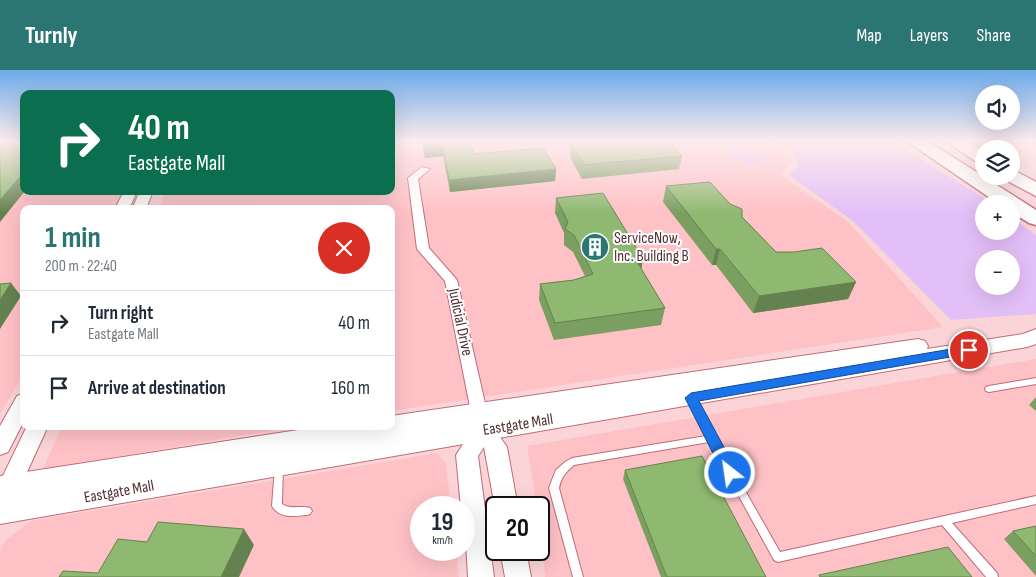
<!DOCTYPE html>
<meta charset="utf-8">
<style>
:root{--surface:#fff;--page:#f6f6f7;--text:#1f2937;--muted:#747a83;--line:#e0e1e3;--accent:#2b7573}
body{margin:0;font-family:"Sofia Sans Condensed",sans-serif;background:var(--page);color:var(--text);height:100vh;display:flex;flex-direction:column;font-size:19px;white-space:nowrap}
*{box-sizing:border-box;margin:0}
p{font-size:16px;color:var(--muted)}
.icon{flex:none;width:28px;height:28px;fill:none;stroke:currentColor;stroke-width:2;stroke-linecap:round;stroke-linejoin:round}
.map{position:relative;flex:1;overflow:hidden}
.details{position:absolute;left:20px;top:135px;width:375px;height:225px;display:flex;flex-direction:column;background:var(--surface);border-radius:10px;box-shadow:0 5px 20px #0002}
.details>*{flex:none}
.hud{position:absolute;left:20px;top:20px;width:375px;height:105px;border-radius:10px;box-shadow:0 5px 20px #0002;background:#0b6e4f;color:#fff;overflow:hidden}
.tools{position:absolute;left:975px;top:15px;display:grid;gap:10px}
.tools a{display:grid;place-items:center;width:45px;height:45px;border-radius:50%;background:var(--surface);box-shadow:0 5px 20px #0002;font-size:25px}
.speed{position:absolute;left:410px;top:426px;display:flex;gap:10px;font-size:25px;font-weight:700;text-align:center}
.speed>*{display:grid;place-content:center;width:65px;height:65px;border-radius:50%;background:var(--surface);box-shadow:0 5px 20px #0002;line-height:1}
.speed small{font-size:12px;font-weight:400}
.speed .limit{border:2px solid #111;border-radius:8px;background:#fff;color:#111}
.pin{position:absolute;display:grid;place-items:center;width:42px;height:42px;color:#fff;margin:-21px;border:2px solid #fff;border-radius:50%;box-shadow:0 1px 5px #0007}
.me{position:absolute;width:55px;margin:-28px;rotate:330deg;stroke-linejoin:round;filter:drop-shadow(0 0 4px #0008)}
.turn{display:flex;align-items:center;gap:18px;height:105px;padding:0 25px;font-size:22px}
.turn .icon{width:65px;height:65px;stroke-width:2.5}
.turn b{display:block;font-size:35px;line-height:42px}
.round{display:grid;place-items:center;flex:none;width:52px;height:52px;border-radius:26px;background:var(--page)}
.headline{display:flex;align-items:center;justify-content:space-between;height:85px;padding:0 25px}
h1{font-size:30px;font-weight:700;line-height:38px;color:var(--accent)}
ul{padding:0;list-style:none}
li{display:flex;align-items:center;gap:15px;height:65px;padding:0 25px;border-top:1px solid var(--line)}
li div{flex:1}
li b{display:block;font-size:19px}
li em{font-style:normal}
header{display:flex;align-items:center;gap:30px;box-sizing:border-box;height:70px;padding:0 25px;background:var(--accent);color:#fff}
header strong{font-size:24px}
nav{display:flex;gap:28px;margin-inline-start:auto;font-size:18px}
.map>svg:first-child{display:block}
</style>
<header>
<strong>Turnly</strong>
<nav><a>Map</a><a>Layers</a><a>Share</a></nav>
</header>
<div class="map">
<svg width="1036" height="507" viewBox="0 0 1036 507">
<rect width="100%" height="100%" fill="#fbd4d7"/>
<path fill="#fec1c6" d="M0,72H24V121H128L118,139H24V303L0,344Z
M391,72H764L774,75L793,90L780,105L847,151L943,257L391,341V139H158L166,121H391Z
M1036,289V507H545L539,438L537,437L527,376Z
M62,356H300L43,399Z
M437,383L446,394L451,437L421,438V480H456L459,507H0V481L6,470L31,451Z"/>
<path fill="#e3bff8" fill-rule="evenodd" d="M768,72H893L982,127L992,134H984V161H1011V147L1036,165V244L951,250L853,151L789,105L798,96L792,81ZM984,189H1011V216H984Z
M736,76L766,90V92L750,95L725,81V79Z"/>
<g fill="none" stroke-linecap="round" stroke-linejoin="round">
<defs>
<path id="service" d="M1036,308V314L989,322L986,321L985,319L986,317L989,316Z
M691,325L694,326L714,366L780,482L1036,426V434L952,453L997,503L998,507H986L942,455L778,492L774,490L709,372L574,395C566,402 561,407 559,418L583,507H573L549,418L552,410L556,400L565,392L572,388L706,366L687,328L688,326Z
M279,393L282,394L283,397L282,434C290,440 301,435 310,438L312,441L310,444L307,445C294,446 280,449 272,436L275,397L276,394Z"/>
<path id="minor" d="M422,97L430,99L418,109L429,178L457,210L487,342L485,346L479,348L473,346L471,342L445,211L417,179L408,108Z"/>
<path id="tertiary" d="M124,121H137L129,139H115Z
M140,121H153L146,139H132Z
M24,323V351L8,382L0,385V356L17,326Z
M480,342L487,344L493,357L507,377L518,438H496V443L484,377L478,386L494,507H468L464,438H461L456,385L472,360L470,350L473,344Z
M27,356H48L17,424L9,427L1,424L0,412Z
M500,480H526L531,507H505Z"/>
<path id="secondary" d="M1036,259V274L1027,277L0,454V406L324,356H391V346L918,269L925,271L928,276L927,279L1023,264Z"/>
<path id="motorway" d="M908,72H929L1036,140V155L1029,153L1011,142V134H999Z
M947,72H968L984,81V94L978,93Z
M1011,99L1036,112V126L1004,109L1002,106H1011Z"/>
</defs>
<use href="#service" stroke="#c06b76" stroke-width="2"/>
<use href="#minor" stroke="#c06b76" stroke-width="2"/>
<use href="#tertiary" stroke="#c06b76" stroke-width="2"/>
<use href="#secondary" stroke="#c06b76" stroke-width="2"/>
<use href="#motorway" stroke="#c06b76" stroke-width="3"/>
<use href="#service" fill="#fff" fill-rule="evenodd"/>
<use href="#minor" fill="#fff" fill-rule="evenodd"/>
<use href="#tertiary" fill="#fff" fill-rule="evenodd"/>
<use href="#secondary" fill="#fff" fill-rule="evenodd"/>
<use href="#motorway" fill="#fff" fill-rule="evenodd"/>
</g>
<path fill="#7b9f61" d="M422,72H470L474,84L556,99L555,111L450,122L443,86L425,88Z
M570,74L682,86L679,99L582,109L570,87Z
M666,116L742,147L776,182L856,212L848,229L753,243L716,195H712L663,132Z
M556,128L643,189L641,199L665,238L661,255L554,270L539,230L540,214L574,210L585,206L573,182L564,175V163L555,143Z
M1036,327V341L1029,335Z
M625,400L766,507H661L623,409Z
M1036,456V506L1004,469L1013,461Z"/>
<path fill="#64824f" d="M442,74L443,86L425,88L423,76Z
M556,99L555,111L450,122L449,110Z
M24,102V121H25L0,152V130Z
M716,179H720L716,195H712Z
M643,189L640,205L636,190Z
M856,212L848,229L753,243L759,226Z
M11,213L21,226L0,259V230Z
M244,459L254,475L239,507H221Z"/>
<path fill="#8fb971" stroke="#64824f" d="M3,72H24V102L0,130V75Z
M423,72H470L474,84L543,78L556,99L449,110L442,74L423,76Z
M594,72H669L682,86L584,95L570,74Z
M710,112L730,134L742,139V147L776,182H794L822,178L856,212L759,226L720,179H716L666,116Z
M603,123L643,189L636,190L665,238L555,253L540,214L574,210L593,204L574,165L565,159L568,152L556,128Z
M341,137V139H324Z
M11,213L0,230V214Z
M702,386L766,507H667L625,400Z
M158,452L244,459L221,507H59L63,501L98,503L118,469L147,472Z
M1036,456V486L1013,461Z
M948,477L972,507H820L819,505Z"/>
<linearGradient id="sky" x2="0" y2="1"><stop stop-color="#6daae9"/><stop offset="0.5" stop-color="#fdeced"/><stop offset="1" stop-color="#fdeced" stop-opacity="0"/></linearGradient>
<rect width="1036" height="143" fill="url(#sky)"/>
<path fill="#1a73e8" stroke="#114b97" d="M969,276L973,277L975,280L973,283L699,331L738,403L736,407L730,409L725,407L685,328L691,323Z"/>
<defs>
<symbol id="building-disc" viewBox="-11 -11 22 22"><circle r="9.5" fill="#2b7573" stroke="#fff"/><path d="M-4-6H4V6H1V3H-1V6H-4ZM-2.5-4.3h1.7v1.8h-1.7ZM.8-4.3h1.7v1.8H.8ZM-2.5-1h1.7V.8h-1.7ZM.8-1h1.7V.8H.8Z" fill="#fff"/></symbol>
</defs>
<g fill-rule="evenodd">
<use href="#building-disc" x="579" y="161" width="32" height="32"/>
</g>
<g text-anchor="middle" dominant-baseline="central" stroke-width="4" stroke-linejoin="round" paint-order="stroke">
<g font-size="16" fill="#542f33" stroke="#fff" text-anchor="start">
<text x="614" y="168">ServiceNow,<tspan x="614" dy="18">Inc. Building B</tspan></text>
</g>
<g font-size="16" fill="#542f33" stroke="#fff">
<text transform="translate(460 252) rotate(78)">Judicial Drive</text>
<text transform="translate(518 355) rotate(-9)">Eastgate Mall</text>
<text transform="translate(119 422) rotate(-10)">Eastgate Mall</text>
</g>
</g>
</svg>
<div class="tools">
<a><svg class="icon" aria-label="sound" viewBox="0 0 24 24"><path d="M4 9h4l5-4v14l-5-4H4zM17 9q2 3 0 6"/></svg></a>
<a><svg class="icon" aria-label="layers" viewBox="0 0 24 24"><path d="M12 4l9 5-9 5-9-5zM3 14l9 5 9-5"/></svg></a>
<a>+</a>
<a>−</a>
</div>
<div class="speed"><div>19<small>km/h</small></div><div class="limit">20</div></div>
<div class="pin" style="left:969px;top:280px;background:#d93025"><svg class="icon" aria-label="arrive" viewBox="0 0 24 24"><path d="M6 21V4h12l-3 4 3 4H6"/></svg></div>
<svg class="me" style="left:730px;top:403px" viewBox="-20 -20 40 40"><circle r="17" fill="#1a73e8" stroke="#fff" stroke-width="3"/><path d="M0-11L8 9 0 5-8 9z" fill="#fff"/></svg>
<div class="hud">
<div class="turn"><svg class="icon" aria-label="right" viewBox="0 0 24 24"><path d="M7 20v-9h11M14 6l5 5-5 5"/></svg><div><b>40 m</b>Eastgate Mall</div></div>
</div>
<section class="details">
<div class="headline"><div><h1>1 min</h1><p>200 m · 22:40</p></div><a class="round" style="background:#d93025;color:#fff"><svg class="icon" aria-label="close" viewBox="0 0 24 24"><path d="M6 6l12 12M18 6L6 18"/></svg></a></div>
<ul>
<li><svg class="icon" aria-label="right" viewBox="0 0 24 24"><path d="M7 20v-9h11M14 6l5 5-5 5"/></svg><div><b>Turn right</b><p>Eastgate Mall</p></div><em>40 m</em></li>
<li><svg class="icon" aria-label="arrive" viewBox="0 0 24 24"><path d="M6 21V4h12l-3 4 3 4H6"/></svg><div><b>Arrive at destination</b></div><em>160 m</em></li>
</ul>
</section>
</div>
